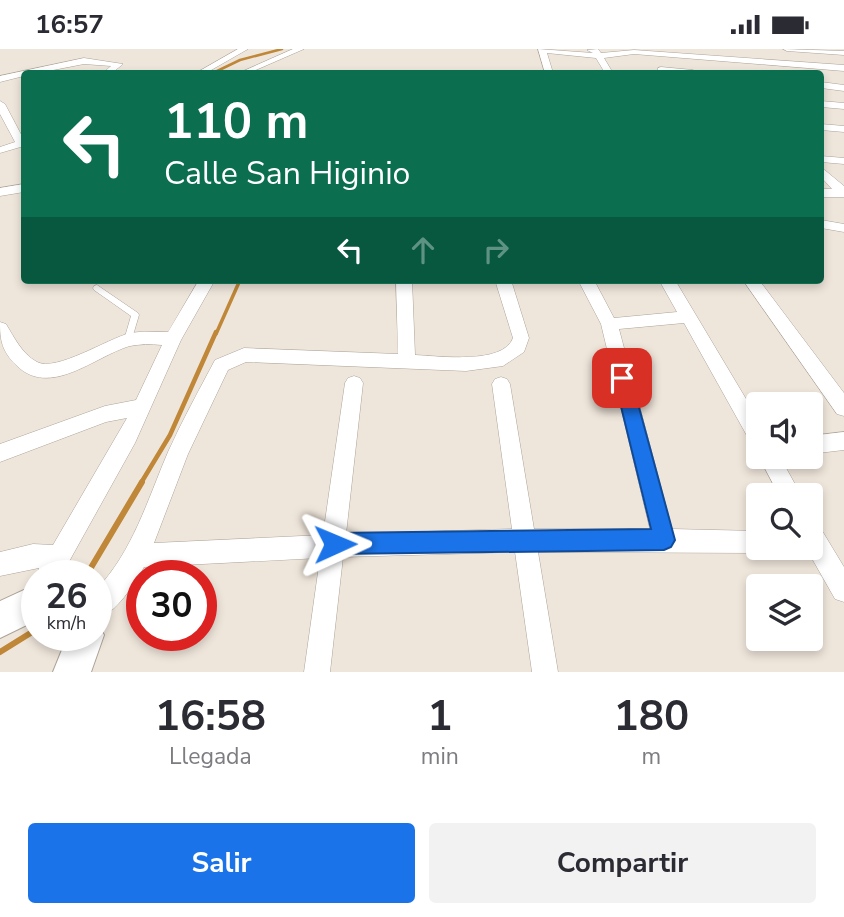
<!DOCTYPE html>
<html lang="es">
<style>
:root{--surface:#fff;--page:#f2f2f3;--text:#2b2b33;--muted:#7c7c81;--accent:#1a73e8}
body{margin:0;font-family:"Nunito Sans",sans-serif;background:var(--page);color:var(--text);height:100vh;display:flex;flex-direction:column;font-size:26px;white-space:nowrap}
*{box-sizing:border-box;margin:0}
p{font-size:23px;color:var(--muted)}
.icon{flex:none;width:38px;height:38px;fill:none;stroke:currentColor;stroke-width:2;stroke-linecap:round;stroke-linejoin:round}
.map{position:relative;height:623px;overflow:hidden}
.details{display:flex;flex-direction:column;background:var(--surface);flex:1}
.details>*{flex:none}
.guide{position:absolute;left:21px;top:21px;width:803px;height:214px;border-radius:7px;box-shadow:0 4px 10px #0003;background:#0b6e4f;color:#fff;overflow:hidden}
.buttons{position:absolute;left:746px;top:343px;display:grid;gap:14px}
.buttons a{display:grid;place-items:center;width:77px;height:77px;border-radius:7px;background:var(--surface);box-shadow:0 4px 10px #0003;font-size:35px}
.speed{position:absolute;left:21px;top:511px;display:flex;gap:14px;font-size:35px;font-weight:700;text-align:center}
.speed>*{display:grid;place-content:center;width:91px;height:91px;border-radius:50%;background:var(--surface);box-shadow:0 4px 10px #0003;line-height:1}
.speed small{font-size:18px;font-weight:400}
.speed .limit{border:10px solid #d22;background:#fff;color:#111}
.pin{position:absolute;display:grid;place-items:center;width:60px;height:60px;color:#fff;margin:-30px;border-radius:14px;box-shadow:0 4px 10px #0006}
.me{position:absolute;width:77px;margin:-38px;rotate:89deg;stroke-linejoin:round;filter:drop-shadow(0 0 5px #0008)}
.turn{display:flex;align-items:center;gap:24px;height:147px;padding:0 28px;font-size:32px}
.turn .icon{width:91px;height:91px;stroke-width:2.5}
.turn b{display:block;font-size:49px;line-height:60px}
.lanes{display:flex;align-items:center;height:66px;padding:0 28px;background:#0003;justify-content:center;gap:35px;direction:ltr}
.lanes .off{opacity:.35}
.eta{display:flex;justify-content:space-evenly;align-items:center;height:119px;text-align:center}
.eta b{font-size:42px;font-weight:700;line-height:49px}
.cta{display:flex;gap:14px;margin-top:auto;padding:14px 28px}
.cta a{flex:1;height:80px;border-radius:7px;background:var(--accent);color:#fff;font-size:28px;font-weight:700;line-height:80px;text-align:center}
.cta a+a{background:var(--page);color:var(--text)}
.status{display:flex;justify-content:space-between;align-items:center;height:49px;padding:0 35px;background:var(--surface);direction:ltr}
.status svg{height:19px;fill:currentColor}
.map>svg:first-child{display:block}
</style>
<div class="status"><b>16:57</b><svg viewBox="0 0 49 12"><path d="M0 12V9h3v3zM5 12V6h3v6zM10 12V3h3v9zM15 12V0h3v12zM26 1h20v11H26zM47 4h2v5h-2z"/></svg></div>
<div class="map">
<svg width="844" height="623" viewBox="0 0 844 623">
<rect width="100%" height="100%" fill="#efe6db"/>
<g fill="none" stroke-linecap="round" stroke-linejoin="round">
<path stroke="#bf8737" stroke-width="2.5" d="M213,24L240,11L282,0"/>
<path stroke="#bf8737" stroke-width="3.5" d="M216,285L240,231"/>
<path stroke="#bf8737" stroke-width="4.5" d="M141,434L170,386L216,283"/>
<path stroke="#bf8737" stroke-width="6" d="M86,527L142,433
M0,603L37,580"/>
<defs>
<path id="lane" d="M97,236L138,264L139,266L131,293L128,294L124,291L131,267L94,241L93,239L94,237Z"/>
<path id="street" d="M238,0H248L206,24H196Z
M293,0H304L249,24H239Z
M538,0L593,4L587,1L598,0L601,4L634,1L844,16V22L634,5L604,9L613,24H605L596,9L547,4L553,24H545Z
M783,0L844,2V6L787,2Z
M84,9L123,15L112,24H103L111,17L84,15L38,24H24V27L0,33V27Z
M661,18L693,21L697,24L658,23V19Z
M821,33L844,36V42L821,39Z
M0,52L5,55L24,91V97L0,104V98L15,93L0,65Z
M821,52L844,54V60L821,58Z
M821,75L844,77V83L821,81Z
M821,107L844,109V115L821,113Z
M821,118L844,137V148H821V140H832L821,128Z
M24,135V143L0,147V139Z
M821,171L844,175V183L821,179Z
M199,231H215L181,291L135,394L61,527L37,529L39,519L0,527V503L33,495L53,496L127,369L106,373L0,413V395L105,357L136,351L162,296C151,295 140,295 130,297C95,307 50,350 16,316C2,302 0,292 0,273L6,275C14,288 22,305 37,313C56,323 107,290 130,284C142,282 156,283 168,283Z
M396,231H412L415,306C439,307 503,316 513,289L495,231H511L529,289L524,303L503,317L466,322L246,313L228,321L188,405L154,494L323,486L345,334L348,329L354,327L360,329L363,334L346,485L512,480L492,335L495,330L501,328L507,330L510,335L534,480H650L601,275L578,231H594L614,269L677,263L659,231H675L758,370V397L751,394L684,274L619,280L672,480L758,482V499H767L766,501L758,504L538,503L558,623H532L515,503L343,508L330,623H304L320,509L144,518C133,537 117,563 96,571V541C133,502 147,452 168,403C182,372 199,341 215,311L244,299L398,305Z
M743,231H759L844,344V367L837,365Z
M844,383V401L810,405V387Z
M759,408H780L801,446H779Z
M810,472L818,475L844,518V553L835,550L806,499H810Z"/>
<path id="secondary" d="M37,535V571L0,589V552Z
M96,572L104,586L91,623H53L68,586H96Z"/>
</defs>
<use href="#lane" stroke="#aca399" stroke-width="1"/>
<use href="#street" stroke="#aca399" stroke-width="1"/>
<use href="#secondary" stroke="#aca399" stroke-width="2"/>
<use href="#lane" fill="#fff" fill-rule="evenodd"/>
<use href="#street" fill="#fff" fill-rule="evenodd"/>
<use href="#secondary" fill="#fff" fill-rule="evenodd"/>
</g>
<path fill="#1a73e8" stroke="#114b97" stroke-width="2" d="M622,322L628,324L631,329L675,491L671,498L664,501L335,505L328,502L325,495L328,488L335,484L651,480L614,329L617,324Z"/>
</svg>
<div class="buttons">
<a><svg class="icon" aria-label="sound" viewBox="0 0 24 24"><path d="M4 9h4l5-4v14l-5-4H4zM17 9q2 3 0 6"/></svg></a>
<a><svg class="icon" aria-label="search" viewBox="0 0 24 24"><circle cx="10" cy="10" r="6"/><path d="M15 15l6 6"/></svg></a>
<a><svg class="icon" aria-label="layers" viewBox="0 0 24 24"><path d="M12 4l9 5-9 5-9-5zM3 14l9 5 9-5"/></svg></a>
</div>
<div class="speed"><div>26<small>km/h</small></div><div class="limit">30</div></div>
<div class="pin" style="left:622px;top:329px;background:#d93025"><svg class="icon" aria-label="arrive" viewBox="0 0 24 24"><path d="M6 21V4h12l-3 4 3 4H6"/></svg></div>
<svg class="me" style="left:335px;top:495px" viewBox="-20 -20 40 40"><path d="M0-17L14 15 0 8-14 15z" fill="#1a73e8" stroke="#fff" stroke-width="4"/></svg>
<div class="guide">
<div class="turn"><svg class="icon" aria-label="left" viewBox="0 0 24 24"><path d="M17 20v-9H6M10 6l-5 5 5 5"/></svg><div><b>110 m</b>Calle San Higinio</div></div>
<div class="lanes"><svg class="icon" aria-label="left" viewBox="0 0 24 24"><path d="M17 20v-9H6M10 6l-5 5 5 5"/></svg><svg class="icon off" aria-label="ahead" viewBox="0 0 24 24"><path d="M12 20V5M6 11l6-6 6 6"/></svg><svg class="icon off" aria-label="right" viewBox="0 0 24 24"><path d="M7 20v-9h11M14 6l5 5-5 5"/></svg></div>
</div>
</div>
<section class="details">
<div class="eta">
<div><b>16:58</b><p>Llegada</p></div>
<div><b>1</b><p>min</p></div>
<div><b>180</b><p>m</p></div>
</div>
<div class="cta"><a>Salir</a><a>Compartir</a></div>
</section>
